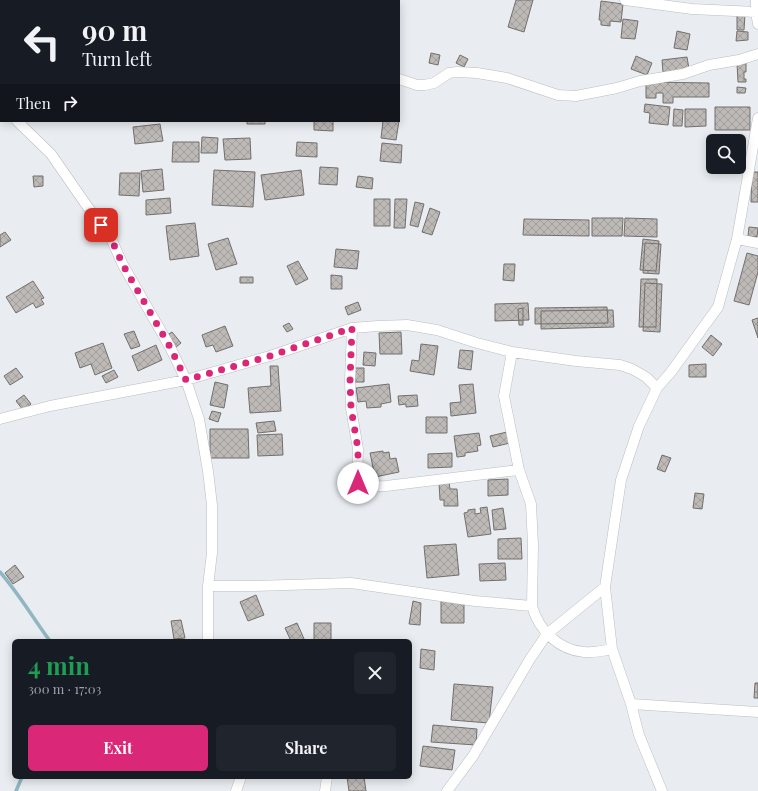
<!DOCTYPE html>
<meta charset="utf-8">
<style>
:root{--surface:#171b24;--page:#20242c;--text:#f1f3f6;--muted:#9ea1a6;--accent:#db2777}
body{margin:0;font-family:"Playfair Display",serif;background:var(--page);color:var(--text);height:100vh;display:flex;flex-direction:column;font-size:15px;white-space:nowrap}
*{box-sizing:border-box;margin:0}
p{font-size:13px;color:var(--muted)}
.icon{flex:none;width:22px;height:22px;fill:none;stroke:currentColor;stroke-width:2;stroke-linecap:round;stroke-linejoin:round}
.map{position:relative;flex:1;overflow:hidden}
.drawer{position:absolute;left:12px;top:639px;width:400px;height:140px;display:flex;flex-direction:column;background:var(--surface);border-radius:6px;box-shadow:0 2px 10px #0003}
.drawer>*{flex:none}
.guide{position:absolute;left:0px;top:0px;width:400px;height:122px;box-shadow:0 2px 10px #0003;background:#171b24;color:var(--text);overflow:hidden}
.fabs{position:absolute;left:706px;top:134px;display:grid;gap:8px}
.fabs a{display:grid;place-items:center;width:40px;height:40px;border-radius:6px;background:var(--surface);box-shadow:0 2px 10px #0003;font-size:20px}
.pin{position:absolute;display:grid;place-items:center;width:34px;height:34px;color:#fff;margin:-17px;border-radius:8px;box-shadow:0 2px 6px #0006}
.me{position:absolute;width:44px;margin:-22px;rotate:0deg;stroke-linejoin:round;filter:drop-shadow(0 0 3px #0008)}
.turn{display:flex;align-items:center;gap:14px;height:84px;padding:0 16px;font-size:18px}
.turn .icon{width:52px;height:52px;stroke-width:2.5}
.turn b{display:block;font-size:28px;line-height:34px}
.then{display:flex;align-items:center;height:38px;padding:0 16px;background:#0003;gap:8px;font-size:15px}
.round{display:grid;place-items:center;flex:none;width:42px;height:42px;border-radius:6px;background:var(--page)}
.summary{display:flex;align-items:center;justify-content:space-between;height:68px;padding:0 16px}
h1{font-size:24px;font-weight:700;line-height:30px;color:#1e9e55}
.cta{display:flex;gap:8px;margin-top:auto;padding:8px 16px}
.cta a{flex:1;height:46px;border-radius:6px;background:var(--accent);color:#fff;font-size:16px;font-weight:700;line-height:46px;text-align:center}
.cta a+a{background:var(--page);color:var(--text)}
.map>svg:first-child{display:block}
</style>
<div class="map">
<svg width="758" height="791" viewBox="0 0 758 791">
<defs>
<pattern id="building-cross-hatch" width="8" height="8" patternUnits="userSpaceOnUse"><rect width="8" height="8" fill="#bdb9b6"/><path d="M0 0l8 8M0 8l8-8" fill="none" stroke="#a19e9b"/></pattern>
</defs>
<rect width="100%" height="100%" fill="#e9ecf0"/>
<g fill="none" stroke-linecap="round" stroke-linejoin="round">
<path stroke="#90b6c1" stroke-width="3.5" d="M0,572C19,594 33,618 50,641
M16,791L22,777"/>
</g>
<path fill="url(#building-cross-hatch)" stroke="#736f6c" d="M516,0H533L524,32L508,27Z
M601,1L623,4L621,22L610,21V26L601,25V20H599Z
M737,14H745L744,30H737Z
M623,19L638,21L635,39L621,38Z
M677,31L690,34L687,50L674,48Z
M737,31L748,32V40L736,41Z
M431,53L440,55L438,65L429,63Z
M460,55L468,59L464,67L456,63Z
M636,56L652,63L647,75L631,69Z
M687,57L689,69L663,72L662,60Z
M737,63H746V72H744V79H746V82H738Z
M646,82L709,83V97H673V103H663V93H656V98H646Z
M737,87L746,88L745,93H737Z
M645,104L670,107L668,125L649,123L650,113L644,112Z
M715,107H750V130H715Z
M674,109L683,110L682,126H673Z
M685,109H706V126L685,127Z
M247,121H265V124H247Z
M314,121H333V131L314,130Z
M383,121H399L396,140L381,138Z
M160,124L163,141L135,144L133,127Z
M202,137L218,138L217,153H201Z
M250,138L251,159L225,160L223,139Z
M173,142H199V162H172Z
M297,142L317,143V157L296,156Z
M382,143L402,145L401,163L380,161Z
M320,167L338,168L337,185L319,184Z
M162,169L164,190L143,192L141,171Z
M214,170L255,172L253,207L212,205Z
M301,170L304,195L265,200L261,175Z
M752,172H758V202H751Z
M120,173H140L139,196L119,195Z
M33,176H43V186L34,187Z
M358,176L373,178L372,189L356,187Z
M170,198L171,213L146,215V200Z
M374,199H390V226H374Z
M395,199H407L405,228H394Z
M415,202L424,204L418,227L410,225Z
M430,208L440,212L432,235L422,232Z
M592,218H623L622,236H592Z
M625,218L657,219V237L624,236Z
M524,219L589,220V236L523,235Z
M195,223L199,256L170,260L166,226Z
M749,227L758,228L757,237L748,236Z
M5,232L11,240L0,247V235Z
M228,238L237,264L216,270L208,244Z
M643,239L659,241L656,271L640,270Z
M645,243L661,244L659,274L643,273Z
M336,249L359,251L357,269L334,267Z
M747,253L758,256V272L749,305L734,301Z
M298,261L308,279L296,285L287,266Z
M504,264H515L514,281L503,280Z
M331,275L342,276V289H331Z
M240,277H253V283H240Z
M641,279H657L656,327H639Z
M33,281L44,298L41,299L44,304L36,308L33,303L16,313L6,297Z
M645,283L662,284L660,332L643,331Z
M358,302L361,310L348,315L345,307Z
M528,303L529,320L495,321V304Z
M607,307L608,323L535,324V308Z
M523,308V325H519L518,309Z
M613,310L614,327L541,329V311Z
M758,318V338L752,320Z
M289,323L293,329L287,332L283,326Z
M225,326L233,346L216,352L213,345L206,347L202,335Z
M134,331L140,346L131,349L124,334Z
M172,332L181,343L175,348L166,336Z
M401,332L402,354H380L379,333Z
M711,335L722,344L713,356L702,347Z
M103,343L112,368L95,375L91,364L80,368L75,353Z
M421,344L438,346L434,375L410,371L412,360L419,361Z
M156,345L162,360L138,371L132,356Z
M460,350L473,351L471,370L458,368Z
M364,352L376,353L375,366L363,365Z
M706,364V377H689V365Z
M270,366H278L281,411L250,413L248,388L271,386Z
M16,368L23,377L10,385L4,376Z
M353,368H364V382H352Z
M114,370L118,377L106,383L102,376Z
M215,382L228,385L224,408L210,405Z
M389,384L391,402L381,404V407L367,408L366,401L358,402L356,388Z
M473,384L476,413L451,416L450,403L461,402L459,385Z
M24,395L31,404L23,410L16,401Z
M417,395L418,406L406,407V404L399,405L398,396Z
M212,411L221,413L218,422L209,419Z
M426,417H447V433H426Z
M274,421L276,431L258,433L256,423Z
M210,429H248L249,458H210Z
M507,432L510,443L493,447L490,436Z
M479,433L481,445L477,446L478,451L465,453V456L457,457L454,436Z
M282,434L283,455L258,456L257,435Z
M383,451V453L389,452L390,459L396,458L399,472L375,477L370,453Z
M452,453V467L428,468V454Z
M662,455L671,458L665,472L657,469Z
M508,479V495L488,496V480Z
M449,482L450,489H457L458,506H444V500H440L439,483Z
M695,493L704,494L702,509L693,508Z
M487,507L491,534L468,537L464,513L468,512V510L475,509V514L481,513L480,508Z
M503,508L506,529L494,530L492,510Z
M521,538L522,559H498V539Z
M456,544L459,575L427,578L424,546Z
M505,563L506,580L480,581L479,564Z
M15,565L24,577L13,584L5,573Z
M256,595L264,615L248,621L240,602Z
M441,600L464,601V623H441Z
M413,601L421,603L420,625L409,624Z
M181,620L185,638L174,639L171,621Z
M297,623L305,641H291L285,628Z
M314,623H331V641H314Z
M421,649L435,651L434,670L420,668Z
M755,683H758V698H754Z
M454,684L493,687L489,723L451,720Z
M433,725L477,729L476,745L431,742Z
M423,746L455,750L452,770L420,766Z
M347,777H364L366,791H349Z"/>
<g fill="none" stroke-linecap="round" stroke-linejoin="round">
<defs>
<path id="street" d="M276,0V1
M625,0L692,9L756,12
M756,0V12L758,24
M339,1V0
M399,79L417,85H425L434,83L449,73L457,72L477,73L507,78L558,95L576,96L617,88L640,81L683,74L709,65L739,60L758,54
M0,106L1,107
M17,121L51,154L87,206L109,234L123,265L170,347L186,380L199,419L208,471L212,505V553L208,586V641
M737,239L758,243
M352,328L350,381L351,408L358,449L357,479L360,487L386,486L519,470
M512,352L504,396L519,470L531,504L533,545L532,606C539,631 559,650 584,652C594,653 603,651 612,649
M0,419L50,406L186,380L270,356L352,328L378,326L407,325L437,330L477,343L512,352L576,361L620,365L632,369L646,377L657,388
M208,586H254L351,583L475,601L532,606
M631,704L758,712
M236,791L241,777
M325,791L327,777
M447,791L473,756L530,659L547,634L605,587
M662,791L639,735L631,704L612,649L605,587L621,480L639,426L657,388L671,372L718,307L737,239L758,118"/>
</defs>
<use href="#street" stroke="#babdc1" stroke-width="11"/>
<use href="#street" stroke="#fff" stroke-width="10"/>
</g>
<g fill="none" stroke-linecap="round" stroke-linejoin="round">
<path stroke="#db2777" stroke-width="7" stroke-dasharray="0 12.6" d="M101,225L109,234L123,265L170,347L186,380L270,356L352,328L350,381L351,408L358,449V483"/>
</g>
</svg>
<div class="fabs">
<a><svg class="icon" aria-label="search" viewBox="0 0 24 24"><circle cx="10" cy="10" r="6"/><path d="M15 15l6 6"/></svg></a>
</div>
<div class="pin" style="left:101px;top:225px;background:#d93025"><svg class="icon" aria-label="arrive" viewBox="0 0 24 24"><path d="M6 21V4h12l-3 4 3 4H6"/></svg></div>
<svg class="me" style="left:358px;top:483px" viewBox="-20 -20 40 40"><circle r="19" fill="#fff"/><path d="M0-13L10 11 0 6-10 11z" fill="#db2777"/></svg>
<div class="guide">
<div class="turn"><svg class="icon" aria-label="left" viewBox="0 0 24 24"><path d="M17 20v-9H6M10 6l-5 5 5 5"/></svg><div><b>90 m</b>Turn left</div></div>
<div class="then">Then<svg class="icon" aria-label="right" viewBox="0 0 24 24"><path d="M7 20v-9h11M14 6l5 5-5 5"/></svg></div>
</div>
<section class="drawer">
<div class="summary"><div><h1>4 min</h1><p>300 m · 17:03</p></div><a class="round"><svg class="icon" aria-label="close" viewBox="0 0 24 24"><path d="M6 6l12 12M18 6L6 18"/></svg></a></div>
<div class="cta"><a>Exit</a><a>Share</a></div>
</section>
</div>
